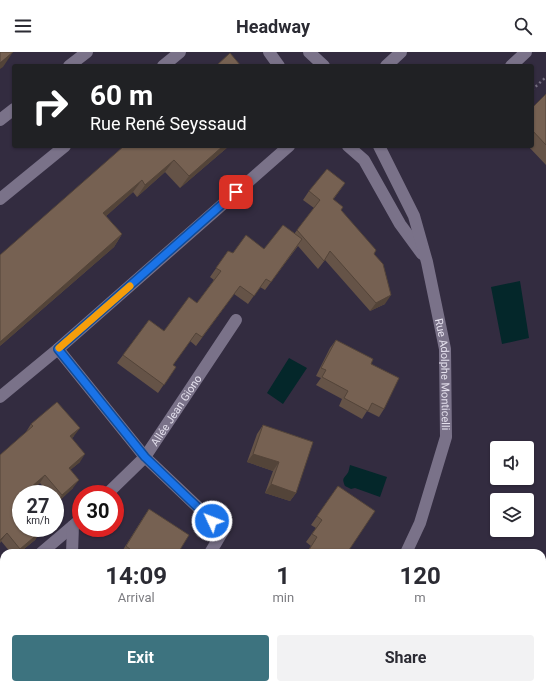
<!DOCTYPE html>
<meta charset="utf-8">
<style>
:root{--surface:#fff;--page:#f2f2f3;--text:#2b2b33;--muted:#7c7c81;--accent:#3d737f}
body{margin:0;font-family:Roboto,sans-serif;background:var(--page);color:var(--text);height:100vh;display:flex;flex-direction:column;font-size:15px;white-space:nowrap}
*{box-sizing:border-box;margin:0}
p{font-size:13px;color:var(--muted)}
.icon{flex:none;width:22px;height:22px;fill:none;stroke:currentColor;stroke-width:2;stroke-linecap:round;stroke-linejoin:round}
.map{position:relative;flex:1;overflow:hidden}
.drawer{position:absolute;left:0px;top:497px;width:546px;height:140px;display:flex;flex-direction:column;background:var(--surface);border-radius:12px 12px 0 0;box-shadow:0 1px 3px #0004}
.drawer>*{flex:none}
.banner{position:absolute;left:12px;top:12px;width:522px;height:84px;border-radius:4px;box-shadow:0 1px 3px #0004;background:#202124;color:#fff;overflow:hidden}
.controls{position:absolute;left:490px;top:389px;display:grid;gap:8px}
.controls a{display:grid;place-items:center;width:44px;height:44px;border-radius:4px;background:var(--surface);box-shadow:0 1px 3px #0004;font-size:20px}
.speed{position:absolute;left:12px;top:433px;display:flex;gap:8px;font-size:20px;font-weight:700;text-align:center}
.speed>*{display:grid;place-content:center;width:52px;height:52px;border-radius:50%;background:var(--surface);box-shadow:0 1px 3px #0004;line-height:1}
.speed small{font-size:10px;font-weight:400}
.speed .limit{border:6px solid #d22;background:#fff;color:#111}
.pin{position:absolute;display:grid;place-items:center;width:34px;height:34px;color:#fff;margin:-17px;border-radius:8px;box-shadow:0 2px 6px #0006}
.me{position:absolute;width:44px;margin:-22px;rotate:313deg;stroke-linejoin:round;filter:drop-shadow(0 0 3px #0008)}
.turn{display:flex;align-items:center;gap:14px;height:84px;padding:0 12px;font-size:18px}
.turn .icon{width:52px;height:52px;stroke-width:2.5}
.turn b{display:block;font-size:28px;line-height:34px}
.eta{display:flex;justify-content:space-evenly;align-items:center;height:68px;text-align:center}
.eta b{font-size:24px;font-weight:700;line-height:28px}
.button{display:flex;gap:8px;margin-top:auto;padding:8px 12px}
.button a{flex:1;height:46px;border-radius:4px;background:var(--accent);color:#fff;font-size:16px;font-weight:700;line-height:46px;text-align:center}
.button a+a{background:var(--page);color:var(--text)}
header{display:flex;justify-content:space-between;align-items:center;height:52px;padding:0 12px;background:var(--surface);font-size:18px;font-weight:700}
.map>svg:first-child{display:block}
</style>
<header><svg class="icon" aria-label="menu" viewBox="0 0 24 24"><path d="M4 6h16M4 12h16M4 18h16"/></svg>Headway<svg class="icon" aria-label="search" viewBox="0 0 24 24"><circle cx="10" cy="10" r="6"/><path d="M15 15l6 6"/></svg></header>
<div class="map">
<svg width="546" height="637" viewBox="0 0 546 637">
<rect width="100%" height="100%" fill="#332c40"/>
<path fill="#04272a" d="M520,229L529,286L502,292L491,235Z
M289,306L307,316L283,352L267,341Z
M350,413L387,425L380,445L355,436L351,437L345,434C342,427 343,427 347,422C349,420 349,416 350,413Z"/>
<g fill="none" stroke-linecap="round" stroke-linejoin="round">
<path stroke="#746e7f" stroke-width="2.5" stroke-dasharray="2 3" stroke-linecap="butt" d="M532,38L546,25
M542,597L546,592
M500,637L505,633"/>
<g stroke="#7a7289" stroke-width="12">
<path d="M269,0L279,14"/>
<path d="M309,0L324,14"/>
<path d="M69,14L87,0"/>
<path d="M163,14L180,0"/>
<path d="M386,14L401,0"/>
<path d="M511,14L526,0"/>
<path d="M0,68L14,57"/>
<path d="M348,94L364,108L400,172L422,202"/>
<path id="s1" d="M379,94L414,164L427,210L445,297L446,385L420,471L406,501"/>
<path d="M0,147L65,94"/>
<path d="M58,297L145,405L223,479L210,501"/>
<path d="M0,345L58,297L289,94"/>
<path id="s2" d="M107,442L145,405L236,268"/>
<path d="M41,501L81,467"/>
<path d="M72,501L73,474"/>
<path d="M0,535L4,532"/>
<path d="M0,625L4,622"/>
<path d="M128,637L131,633"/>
<path d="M337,637L339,633"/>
<path d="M532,637L537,633"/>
</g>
</g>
<path fill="#655347" d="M546,42V113L528,94H532V56Z
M124,94H229L180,136L165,120L137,145L133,140L106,164L122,182L114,195L0,294Z
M345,131L333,148L374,202L385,252L370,259L325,208L318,217L298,194L265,238L260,235L248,252L234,242L196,294L190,289L173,313L176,315L158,341L117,311L149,268L164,279L197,251L214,228L210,225L228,199L233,201L264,197L294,182L314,156L303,148L309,139Z
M336,288L371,312L384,357L379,365L367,359L362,367L339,354L342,347L316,333L321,326L316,324L330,296Z
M31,372L74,384L72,386L80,410L70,418L73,436L57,451L55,449V442H49L40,431L16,451L40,480L35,488L19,501H11L1,489L0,491V403L26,380Z
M263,373L296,441L290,449L265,441L273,419L247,410L257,382Z
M338,434L347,501H306L311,494L306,490L316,476L311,473Z
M149,457L178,501H121L143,466Z"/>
<path fill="#534439" d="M13,0L3,15L0,17V11Z
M223,94H229L180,136L189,124Z
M174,108L165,120L137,145L145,133Z
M142,128L133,140L95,174L103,161Z
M122,182L114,195L0,294V290Z
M391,243L385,252L370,259L376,251Z
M80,376L74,384L65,393L70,384Z
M85,402L80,410L63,424L69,416Z
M253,402L279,410L273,419L247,410Z
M45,423L40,431L27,442H23Z
M79,428L73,436L57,451L62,443Z
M271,432L296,441L290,449L265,441Z
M21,444V447L9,458L14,450Z
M40,480L35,488L19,501H17L20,497Z
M7,481L1,489L0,491V488Z
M4,581V584L0,588V585Z
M93,633H97L92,637H88Z"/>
<path fill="#766152" stroke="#534439" d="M0,0H13L0,11Z
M230,1L241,14H216Z
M546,42V93L532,78V76L533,75L532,74V56Z
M124,94H223L189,124L174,108L145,133L142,128L103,161L122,182L0,290V203Z
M327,117L345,131L333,147L343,155L341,158L376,198L374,202L383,212L391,243L376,251L330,199L324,209L297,178L320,148L309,139Z
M283,173L302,187L271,230L266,227L254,244L240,234L202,285L196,281L173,313L176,315L164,333L123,303L149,268L164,279L189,245L197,251L221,219L216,216L228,199L233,201L246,183L264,197Z
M336,288L373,307L371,312L399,326L384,357L372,351L368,359L344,346L348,339L322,325L326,318L321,316Z
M57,350L80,376L70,384L85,402L69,416L79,428L62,443L45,423L23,442H21V444L14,450L21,457V476H37L40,480L20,497L7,481L0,488V403L33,374L31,372Z
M263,373L313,390L296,441L271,432L279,410L253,402Z
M338,434L375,459L347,501H307L317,485L312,482L322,468L317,464Z
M149,457L189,483L178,501H129L131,498L126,494Z
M0,538L4,542V581L0,585Z
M542,543L545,546L542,548Z
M44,633H93L88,637H39Z
M179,633H226L223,637H176Z"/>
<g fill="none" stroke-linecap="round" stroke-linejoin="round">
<defs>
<path id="route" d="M212,469L145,405L58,297L236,140"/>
</defs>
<use href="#route" stroke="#114b97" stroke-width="10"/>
<use href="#route" stroke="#1a73e8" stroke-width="7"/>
<path stroke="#f59e0b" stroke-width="7" d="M59,296L130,234"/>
</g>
<g text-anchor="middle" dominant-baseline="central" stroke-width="3" stroke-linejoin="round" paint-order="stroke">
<g font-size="11" fill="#e3dfec" stroke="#19161f">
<text stroke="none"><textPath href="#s1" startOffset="240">Rue Adolphe Monticelli</textPath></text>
<text stroke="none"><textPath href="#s2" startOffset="109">Allée Jean Giono</textPath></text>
</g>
</g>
</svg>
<div class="controls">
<a><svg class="icon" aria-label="sound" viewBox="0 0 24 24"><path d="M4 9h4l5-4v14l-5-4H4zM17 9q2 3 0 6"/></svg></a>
<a><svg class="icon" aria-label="layers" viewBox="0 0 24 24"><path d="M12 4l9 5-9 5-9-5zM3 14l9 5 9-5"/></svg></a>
</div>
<div class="speed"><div>27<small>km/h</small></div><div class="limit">30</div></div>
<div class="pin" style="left:236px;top:140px;background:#d93025"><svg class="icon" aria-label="arrive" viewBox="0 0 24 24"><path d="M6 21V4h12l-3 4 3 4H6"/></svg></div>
<svg class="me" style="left:212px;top:469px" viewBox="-20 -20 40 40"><circle r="17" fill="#1a73e8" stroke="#fff" stroke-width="3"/><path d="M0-11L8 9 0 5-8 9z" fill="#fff"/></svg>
<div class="banner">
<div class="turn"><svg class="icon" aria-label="right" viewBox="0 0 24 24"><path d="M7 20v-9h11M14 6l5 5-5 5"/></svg><div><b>60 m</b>Rue René Seyssaud</div></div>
</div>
<section class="drawer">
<div class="eta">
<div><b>14:09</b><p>Arrival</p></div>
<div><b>1</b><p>min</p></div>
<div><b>120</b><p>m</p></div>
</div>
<div class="button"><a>Exit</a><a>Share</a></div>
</section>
</div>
